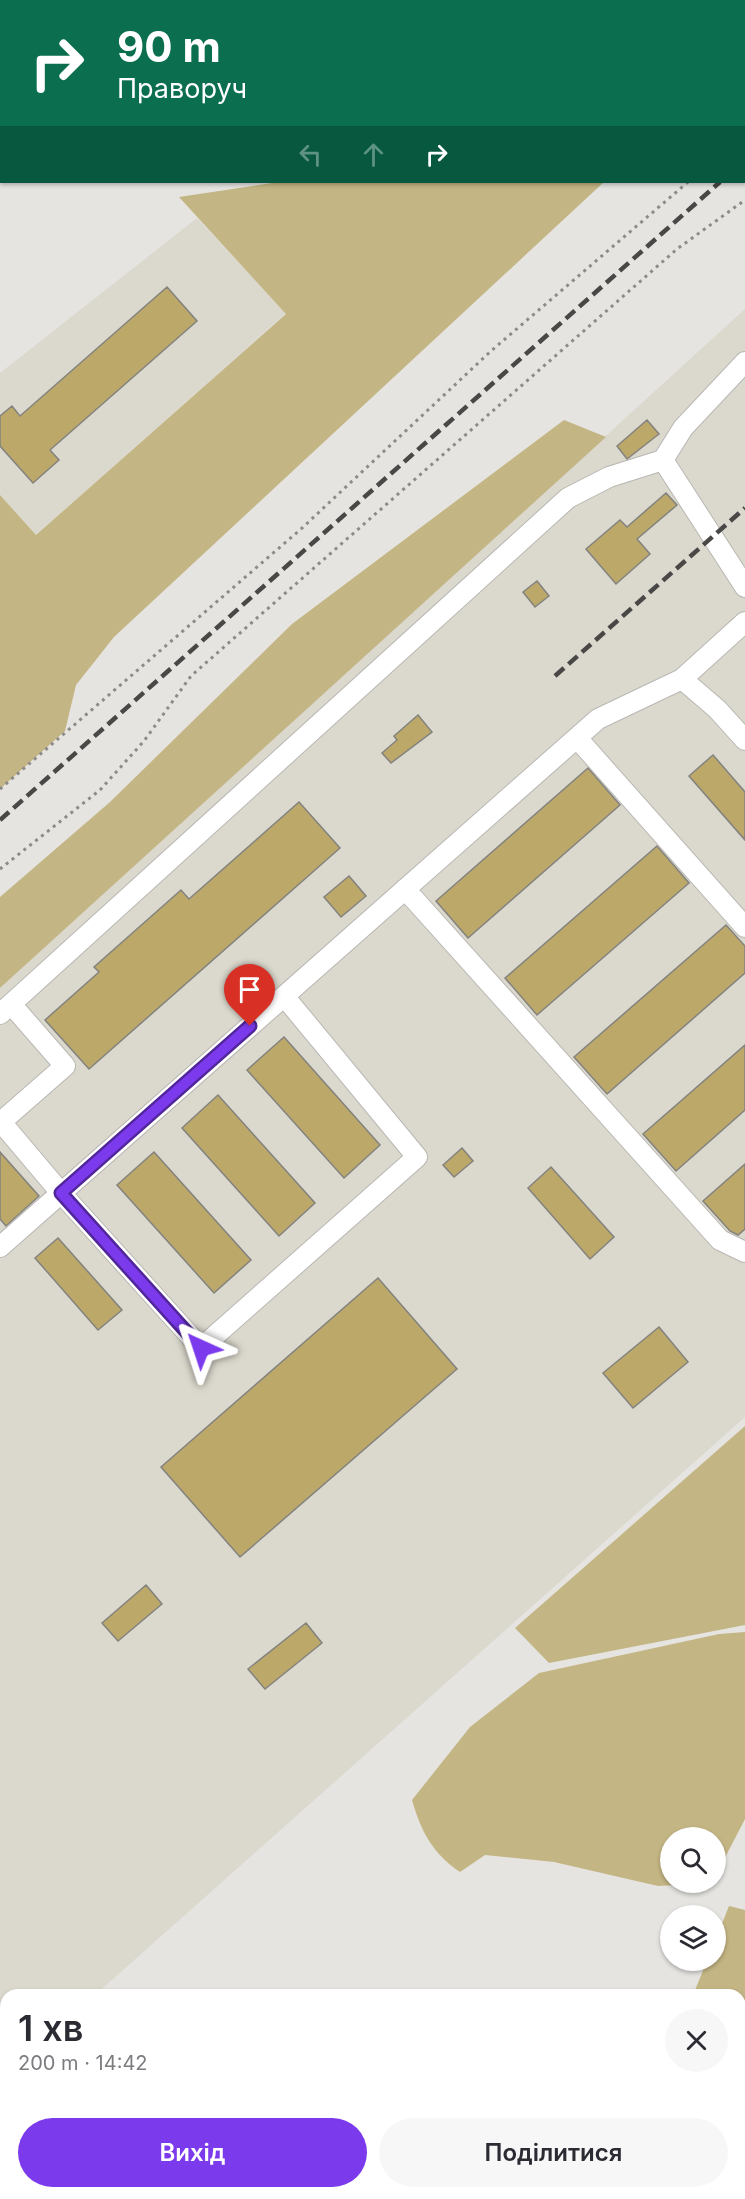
<!DOCTYPE html>
<html lang="uk">
<meta charset="utf-8">
<style>
:root{--surface:#fff;--page:#f7f7f7;--text:#2b2b33;--muted:#7c7c81;--accent:#7c3aed}
body{margin:0;font-family:Inter,sans-serif;background:var(--page);color:var(--text);height:100vh;display:flex;flex-direction:column;font-size:22px;white-space:nowrap}
*{box-sizing:border-box;margin:0}
p{font-size:20px;color:var(--muted)}
.icon{flex:none;width:33px;height:33px;fill:none;stroke:currentColor;stroke-width:2;stroke-linecap:round;stroke-linejoin:round}
.map{position:relative;flex:1;overflow:hidden}
.drawer{position:absolute;left:0px;top:1989px;width:746px;height:210px;display:flex;flex-direction:column;background:var(--surface);border-radius:18px 18px 0 0;box-shadow:0 2px 4px #0004}
.drawer>*{flex:none}
.guide{position:absolute;left:0px;top:0px;width:746px;height:183px;box-shadow:0 2px 4px #0004;background:#0b6e4f;color:#fff;overflow:hidden}
.controls{position:absolute;left:660px;top:1827px;display:grid;gap:12px}
.controls a{display:grid;place-items:center;width:66px;height:66px;border-radius:50%;background:var(--surface);box-shadow:0 2px 4px #0004;font-size:30px}
.pin{position:absolute;display:grid;place-items:center;width:51px;height:51px;color:#fff;margin:-62px -26px;border-radius:50% 50% 50% 0;rotate:-45deg;box-shadow:0 0 6px #0007}
.pin .icon{rotate:45deg}
.me{position:absolute;width:66px;margin:-33px;rotate:318deg;stroke-linejoin:round;filter:drop-shadow(0 0 4px #0008)}
.turn{display:flex;align-items:center;gap:21px;height:126px;padding:0 18px;font-size:27px}
.turn .icon{width:78px;height:78px;stroke-width:2.5}
.turn b{display:block;font-size:42px;line-height:51px}
.lanes{display:flex;align-items:center;height:57px;padding:0 18px;background:#0003;justify-content:center;gap:30px;direction:ltr}
.lanes .off{opacity:.35}
.round{display:grid;place-items:center;flex:none;width:63px;height:63px;border-radius:32px;background:var(--page)}
.head{display:flex;align-items:center;justify-content:space-between;height:102px;padding:0 18px}
h1{font-size:36px;font-weight:600;line-height:45px}
.button{display:flex;gap:12px;margin-top:auto;padding:12px 18px}
.button a{flex:1;height:69px;border-radius:36px;background:var(--accent);color:#fff;font-size:24px;font-weight:600;line-height:69px;text-align:center}
.button a+a{background:var(--page);color:var(--text)}
.map>svg:first-child{display:block}
</style>
<div class="map">
<svg width="745" height="2199" viewBox="0 0 745 2199">
<rect width="100%" height="100%" fill="#e5e4e1"/>
<path fill="#dbd8cd" d="M197,218L286,313L36,535L0,495V373Z
M745,309V1417L95,1995H6V2074L0,2079V988Z"/>
<path fill="#c4b584" d="M279,182H604L114,637L76,685L65,731L0,789V495L36,535L286,314L179,197Z
M564,420L606,437L0,988V897L110,802L292,624Z
M745,1426V1625L549,1663L515,1628Z
M745,1632V1819L716,1875V1838H670V1882L711,1883L658,1886L554,1862L485,1855L460,1872C432,1853 421,1831 412,1800L470,1727L539,1673L719,1634Z
M729,1906L745,1910V2182L740,2179V1995H693L707,1961L716,1960V1939Z
M740,2183L745,2189V2199H624L626,2193H740Z"/>
<path fill="#bca96a" stroke="#83827f" stroke-width="1.5" d="M167,287L197,321L50,450L59,460L33,483L0,446V416L12,406L20,416Z
M647,420L659,434L627,459L617,446Z
M666,493L677,505L637,539L650,554L616,584L586,549L620,520L627,527Z
M537,581L549,596L535,607L523,592Z
M418,715L432,732L391,763L382,753L397,740L394,736Z
M713,755L745,792V840L689,776Z
M588,768L620,805L468,938L436,901Z
M299,802L340,848L89,1069L45,1020L99,972L94,967L181,890L189,899Z
M657,846L689,883L537,1015L505,978Z
M349,876L366,896L341,917L324,897Z
M726,925L745,946V973L607,1094L574,1057Z
M284,1037L380,1145L344,1178L247,1070Z
M745,1045V1110L676,1171L643,1134Z
M218,1095L315,1203L279,1236L182,1128Z
M462,1148L473,1161L454,1177L443,1165Z
M0,1152L39,1196L6,1226L0,1219Z
M154,1152L251,1260L214,1293L117,1185Z
M745,1164V1229L738,1235L730,1231L703,1201Z
M551,1167L614,1237L590,1259L528,1188Z
M58,1238L122,1310L98,1330L35,1258Z
M378,1278L457,1369L240,1557L161,1467Z
M659,1327L688,1362L633,1408L603,1373Z
M146,1585L162,1604L118,1641L102,1623Z
M306,1623L322,1643L265,1689L248,1669Z"/>
<g fill="none" stroke-linecap="round" stroke-linejoin="round">
<defs>
<path id="minor" d="M663,460L745,587
M682,679L717,709L745,740
M577,738L745,927
M405,889L720,1240L745,1252
M11,1004L65,1066L1,1122L61,1193L201,1348L417,1157L284,996
M0,1014L568,498L609,477L663,460L683,428L745,362
M0,1247L598,719L682,679L745,622"/>
</defs>
<use href="#minor" stroke="#b8b7b3" stroke-width="22"/>
<path stroke="#8c8b89" stroke-width="3" stroke-dasharray="3 4.5" stroke-linecap="butt" d="M744,134L745,133
M0,789L301,529L491,351L688,182
M0,869L100,790L144,741L191,676L677,249L745,200"/>
<use href="#minor" stroke="#fff" stroke-width="20"/>
<path stroke="#494847" stroke-width="4.5" stroke-dasharray="12 6" stroke-linecap="butt" d="M744,160L745,159
M555,676L745,508
M0,820L720,182"/>
</g>
<g fill="none" stroke-linecap="round" stroke-linejoin="round">
<defs>
<path id="route" d="M201,1348L61,1193L250,1026"/>
</defs>
<use href="#route" stroke="#51269a" stroke-width="15"/>
<use href="#route" stroke="#7c3aed" stroke-width="10"/>
</g>
</svg>
<div class="controls">
<a><svg class="icon" aria-label="search" viewBox="0 0 24 24"><circle cx="10" cy="10" r="6"/><path d="M15 15l6 6"/></svg></a>
<a><svg class="icon" aria-label="layers" viewBox="0 0 24 24"><path d="M12 4l9 5-9 5-9-5zM3 14l9 5 9-5"/></svg></a>
</div>
<div class="pin" style="left:250px;top:1026px;background:#d93025"><svg class="icon" aria-label="arrive" viewBox="0 0 24 24"><path d="M6 21V4h12l-3 4 3 4H6"/></svg></div>
<svg class="me" style="left:201px;top:1348px" viewBox="-20 -20 40 40"><path d="M0-17L14 15 0 8-14 15z" fill="#7c3aed" stroke="#fff" stroke-width="4"/></svg>
<div class="guide">
<div class="turn"><svg class="icon" aria-label="right" viewBox="0 0 24 24"><path d="M7 20v-9h11M14 6l5 5-5 5"/></svg><div><b>90 m</b>Праворуч</div></div>
<div class="lanes"><svg class="icon off" aria-label="left" viewBox="0 0 24 24"><path d="M17 20v-9H6M10 6l-5 5 5 5"/></svg><svg class="icon off" aria-label="ahead" viewBox="0 0 24 24"><path d="M12 20V5M6 11l6-6 6 6"/></svg><svg class="icon" aria-label="right" viewBox="0 0 24 24"><path d="M7 20v-9h11M14 6l5 5-5 5"/></svg></div>
</div>
<section class="drawer">
<div class="head"><div><h1>1 хв</h1><p>200 m · 14:42</p></div><a class="round"><svg class="icon" aria-label="close" viewBox="0 0 24 24"><path d="M6 6l12 12M18 6L6 18"/></svg></a></div>
<div class="button"><a>Вихід</a><a>Поділитися</a></div>
</section>
</div>
